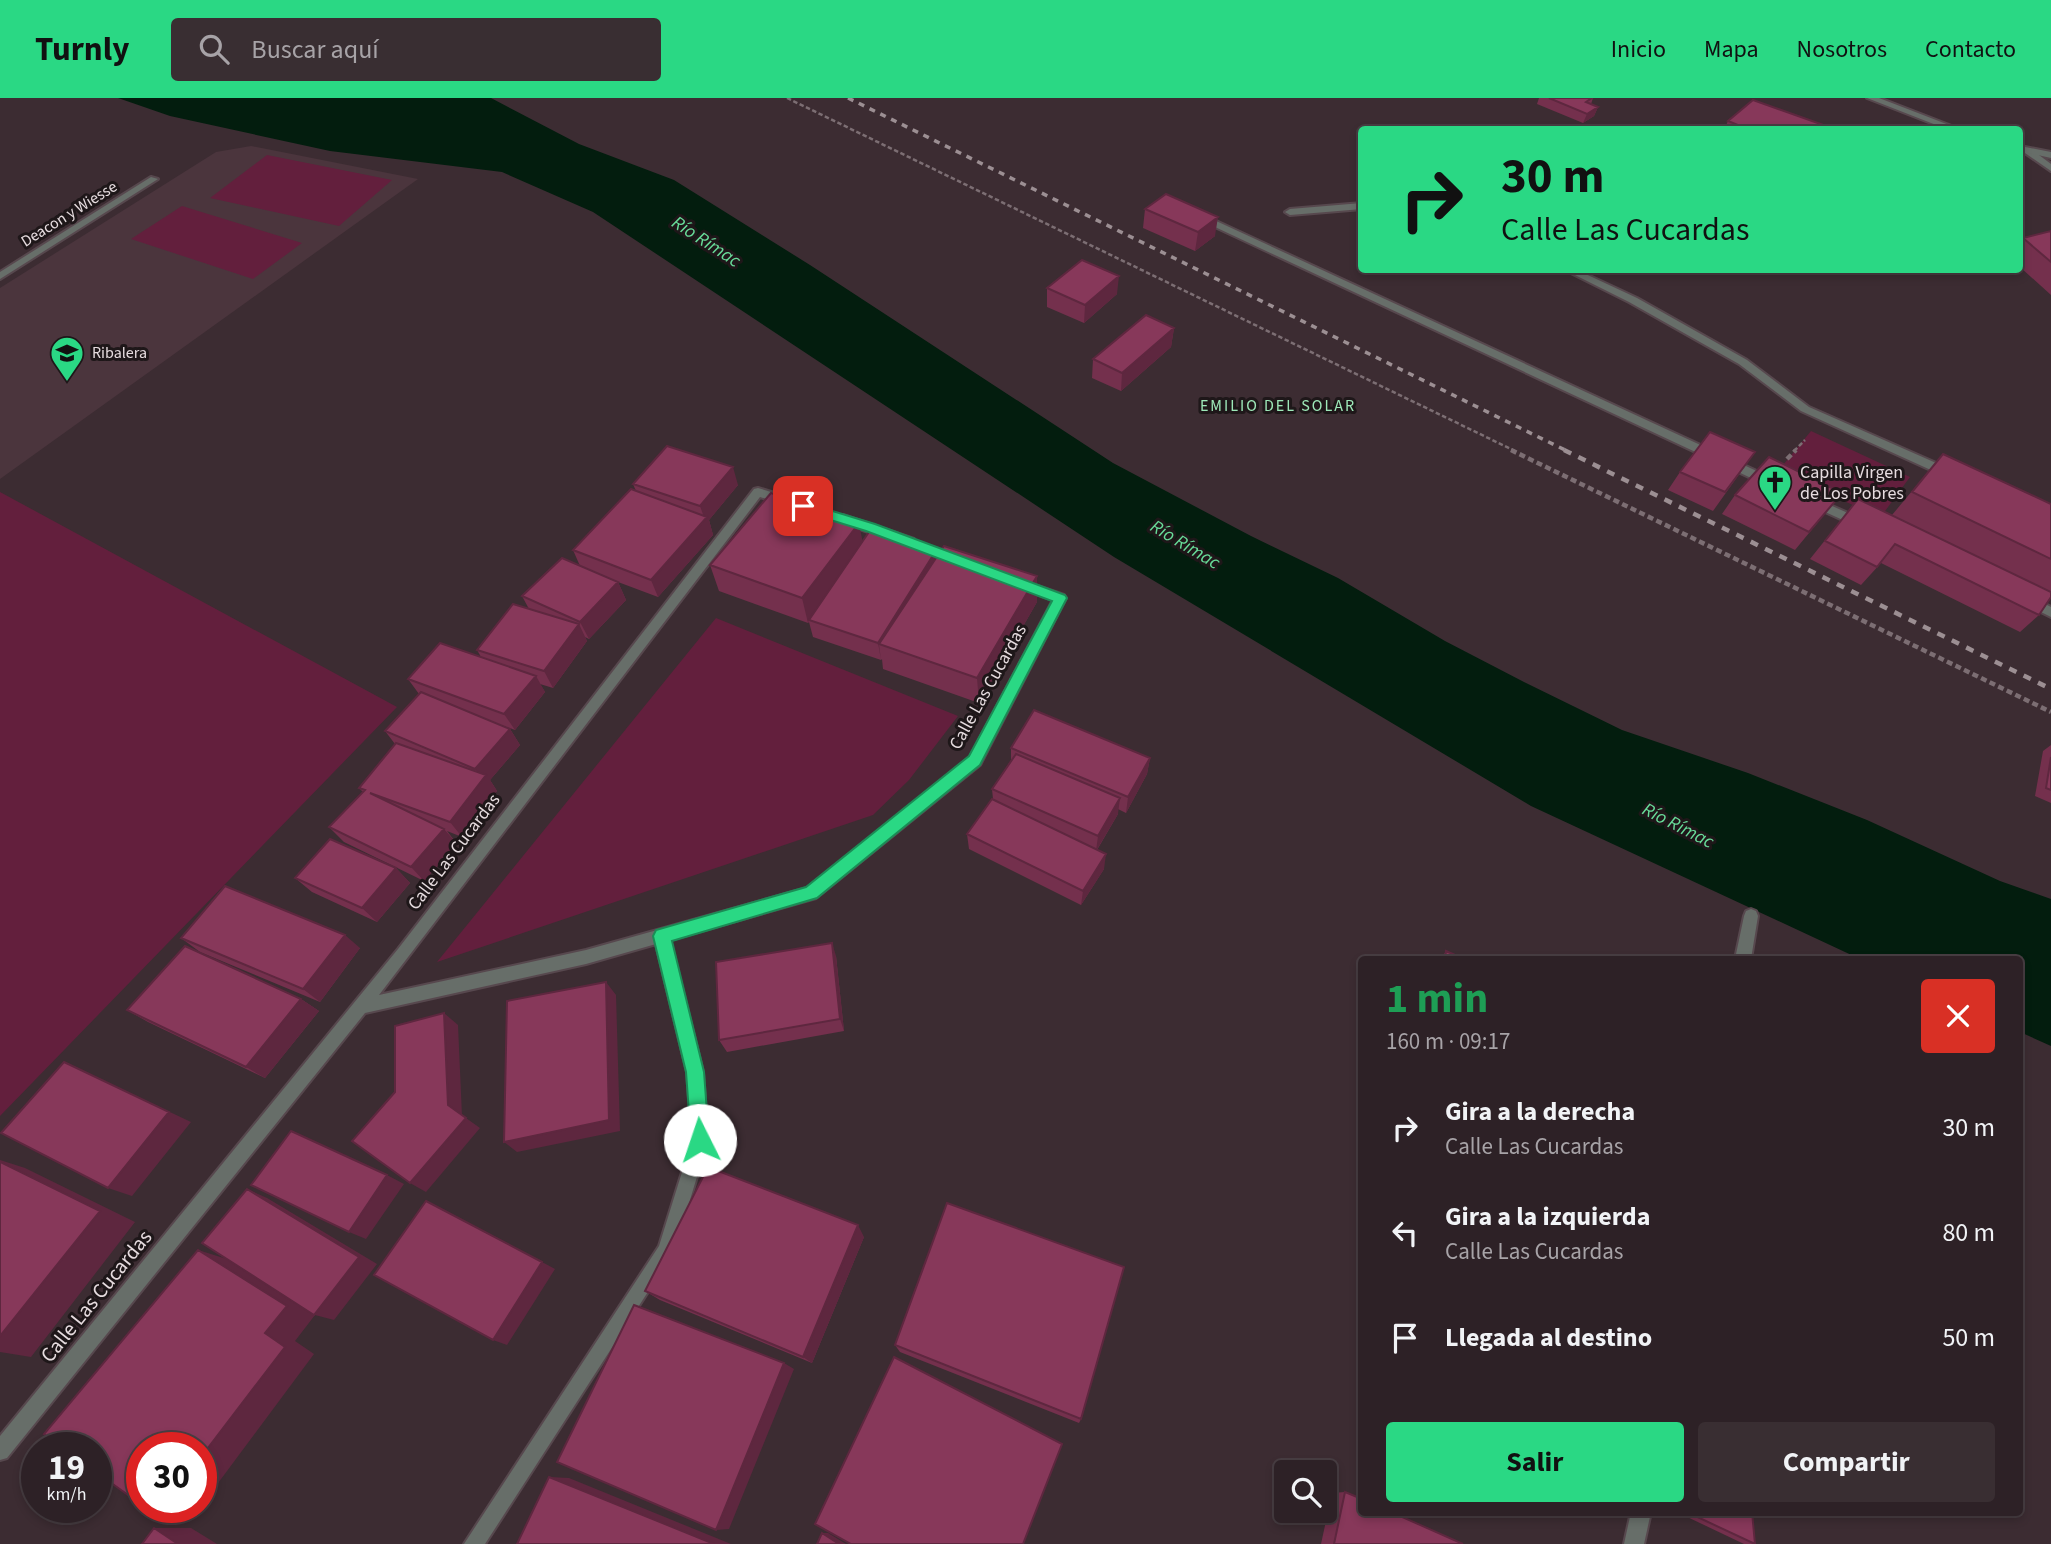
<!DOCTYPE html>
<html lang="es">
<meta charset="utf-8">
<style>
:root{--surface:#2d2126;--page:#392e32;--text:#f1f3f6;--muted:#a7a3a7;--line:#483e43;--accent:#2ad884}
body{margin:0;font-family:"Source Sans 3",sans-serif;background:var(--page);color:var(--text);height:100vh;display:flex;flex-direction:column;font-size:26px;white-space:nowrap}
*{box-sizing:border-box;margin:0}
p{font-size:23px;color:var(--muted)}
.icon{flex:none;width:38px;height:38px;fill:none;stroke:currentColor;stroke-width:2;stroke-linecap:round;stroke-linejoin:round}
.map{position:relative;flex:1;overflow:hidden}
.details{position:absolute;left:1358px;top:858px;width:665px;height:560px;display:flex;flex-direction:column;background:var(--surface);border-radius:7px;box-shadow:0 4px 10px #0003,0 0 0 2px var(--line)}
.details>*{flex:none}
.guide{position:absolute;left:1358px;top:28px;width:665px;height:147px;border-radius:7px;box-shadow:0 4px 10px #0003,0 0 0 2px var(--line);background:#2ad884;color:#111;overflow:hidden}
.tools{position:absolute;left:1274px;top:1362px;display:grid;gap:14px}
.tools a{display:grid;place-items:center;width:63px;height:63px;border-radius:7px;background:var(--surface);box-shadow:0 4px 10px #0003,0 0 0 2px var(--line);font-size:35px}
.speed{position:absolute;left:21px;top:1334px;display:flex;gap:14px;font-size:35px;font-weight:700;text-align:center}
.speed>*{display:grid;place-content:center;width:91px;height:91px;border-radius:50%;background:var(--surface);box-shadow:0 4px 10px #0003,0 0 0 2px var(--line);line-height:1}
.speed small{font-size:18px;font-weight:400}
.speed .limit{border:10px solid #d22;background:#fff;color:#111}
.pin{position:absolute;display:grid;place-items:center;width:60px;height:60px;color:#fff;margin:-30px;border-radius:14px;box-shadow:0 4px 10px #0006}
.me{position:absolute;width:77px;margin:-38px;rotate:356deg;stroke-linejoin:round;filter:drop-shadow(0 0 5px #0008)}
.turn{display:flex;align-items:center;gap:24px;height:147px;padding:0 28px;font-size:32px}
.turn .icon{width:91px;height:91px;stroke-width:2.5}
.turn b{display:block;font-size:49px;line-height:60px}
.round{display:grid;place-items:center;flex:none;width:74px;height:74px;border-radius:7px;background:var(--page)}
.overview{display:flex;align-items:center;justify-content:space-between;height:119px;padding:0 28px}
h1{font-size:42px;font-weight:700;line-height:52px;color:#1e9e55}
.primary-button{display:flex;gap:14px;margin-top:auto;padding:14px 28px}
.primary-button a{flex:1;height:80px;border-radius:7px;background:var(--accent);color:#111;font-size:28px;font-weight:700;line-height:80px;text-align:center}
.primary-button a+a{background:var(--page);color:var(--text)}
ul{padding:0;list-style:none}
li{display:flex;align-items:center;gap:21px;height:105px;padding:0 28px}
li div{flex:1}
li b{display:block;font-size:26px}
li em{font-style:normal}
header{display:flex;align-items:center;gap:42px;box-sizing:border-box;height:98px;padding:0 35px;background:var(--accent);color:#111}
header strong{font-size:33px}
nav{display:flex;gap:38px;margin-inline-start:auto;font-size:24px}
.search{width:490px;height:63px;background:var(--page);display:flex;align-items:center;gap:18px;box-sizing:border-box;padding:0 24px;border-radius:7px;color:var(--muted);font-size:26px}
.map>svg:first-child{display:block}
</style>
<header>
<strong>Turnly</strong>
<div class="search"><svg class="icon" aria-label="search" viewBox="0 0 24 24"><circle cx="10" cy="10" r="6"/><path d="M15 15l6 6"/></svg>Buscar aquí</div>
<nav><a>Inicio</a><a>Mapa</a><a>Nosotros</a><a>Contacto</a></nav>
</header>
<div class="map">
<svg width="2051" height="1446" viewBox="0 0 2051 1446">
<rect width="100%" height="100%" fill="#3c2c32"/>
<path fill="#4b353d" d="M251,48L418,81L0,381V190L216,54Z"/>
<path fill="#631f3d" d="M267,57L392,82L339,128L210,100Z
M182,108L302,145L253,181L131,141Z
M1811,333L1910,379L1880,420L1779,372Z
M0,394L397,609L0,1018Z
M716,520L958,618L909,682L873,717L437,864Z"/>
<path fill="#031d0e" d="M118,0H491L579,46L674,82L810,167L1113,365L1251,438L1338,480L1445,543L1524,584L1622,632L1748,675L1867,722L2000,783L2051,801V948L2020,934V861H1860L1531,708L1114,459L593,114L502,74L330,53L170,18Z"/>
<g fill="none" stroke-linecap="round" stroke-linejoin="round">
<defs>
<path id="pedestrian" d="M1201,116L1774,381L1776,384L1770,388L1766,387L1198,121L1196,119Z
M1814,400L1866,423L1868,426L1866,429H1858L1810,407L1808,404Z
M2027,497L2051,509V519L2023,505L2021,502Z"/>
<path id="minor" d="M2025,51H2031L2051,66V73L2025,55Z
M151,79L158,81L0,181V174Z
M1362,105V111L1290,117L1285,114L1290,111Z
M1565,172H1577L1637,200L1747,262L1809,309L1952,372L1954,375L1948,379L1944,378L1801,313L1739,266L1629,204Z
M758,390L791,400L793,403L787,407L760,399L379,897L586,852L807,790L970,659L1053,502L1016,489L1014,486L1016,483L1020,482L1064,497L1066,500L980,667L816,800L670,842L703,974L708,1042L675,1152L485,1446H464L659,1148L692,1042L687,974L656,846L586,866L365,915L7,1360L0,1362V1338L398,851L754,391Z
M843,417L914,441L916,444L910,448L839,424L837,421Z
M1751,811L1756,813L1758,818L1751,861H1735L1744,818L1746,813Z
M1631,1414H1651L1644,1446H1624Z"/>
<path id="tertiary" d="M1867,0H1879L1962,32H1949Z
M2020,48L2051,54V60L2020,53Z"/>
</defs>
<use href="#pedestrian" stroke="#57484e" stroke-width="4"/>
<use href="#minor" stroke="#57484e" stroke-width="4"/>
<use href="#tertiary" stroke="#57484e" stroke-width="4"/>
<path stroke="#7c6e73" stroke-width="2.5" stroke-dasharray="4.5 2.5" stroke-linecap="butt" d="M787,0L1515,353
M1794,353L1805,342"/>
<path stroke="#7c6e73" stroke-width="4.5" stroke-dasharray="6 3.5" stroke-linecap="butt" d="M1511,352L2051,614
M1787,361L1796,352"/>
<use href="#pedestrian" fill="#676e69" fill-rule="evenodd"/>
<use href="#minor" fill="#676e69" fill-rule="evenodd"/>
<use href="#tertiary" fill="#676e69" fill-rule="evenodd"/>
<path stroke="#9c8f93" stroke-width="3.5" stroke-dasharray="6 6" stroke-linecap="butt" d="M848,0L1567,353"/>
<path stroke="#9c8f93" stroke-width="4.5" stroke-dasharray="8 8" stroke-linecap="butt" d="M1564,352L2051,591"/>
</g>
<path fill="#74304d" d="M1539,0H1593L1591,6L1598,9L1594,18L1583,25L1537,6Z
M1728,23L1829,29L1828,32H1724Z
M1145,111L1215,138L1195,153L1143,130Z
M2051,133V197L2020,169V144L2023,140Z
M1047,190L1117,196L1084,225L1047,209Z
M1174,230L1171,249L1121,293L1092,280L1093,261Z
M1755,354L1713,413L1668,392L1680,374Z
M1943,356L2051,406V500L2039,517L2020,534L1881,465L1861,487L1810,461L1858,401L1892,417Z
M633,386L738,387L709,422L713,437L658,499L618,484L626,502L589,541L585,539L587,543L553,590L540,586L545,594L515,632L492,624L510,631L520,647L490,682L497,693L462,739L447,733L457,746L424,783L344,744L329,729L363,694L359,690L395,646L385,633L419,596L408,581L481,559L477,552L529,511L522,498L580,468L573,452L636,393Z
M1842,395L1795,452L1722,416L1735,397Z
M863,443L937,458L1037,504L979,605L883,571L882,561L881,562L813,539L809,524L808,525L719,493L710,467Z
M2051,647V705L2035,698L2043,653Z
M1011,650L1150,660L1147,676L1126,715L1118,711V716L1097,752L1104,771L1081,807L969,751L967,736L993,701L992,691L1011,662Z
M396,770L410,785L377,824L312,794L295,780Z
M181,840L360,850L320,904L200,854Z
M1446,853L1464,861H1441Z
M836,858L844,933L727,954L719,942Z
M301,901L319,913L265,980L148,924L127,912Z
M864,1139L812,1265L660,1202L645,1193Z
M895,1247L1081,1321L1079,1325L900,1254Z
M1345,1394L1463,1446H1321L1332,1395Z
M1682,1414H1752L1755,1446H1744L1681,1416Z"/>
<path fill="#5e273f" d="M1598,9L1594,18L1583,25L1587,16Z
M1218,119L1215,138L1195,153L1198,134Z
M1119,178L1117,196L1084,225L1085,207Z
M1174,230L1171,249L1121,293L1122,275Z
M733,369L738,387L709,422L713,437L658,499L651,482L705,422L700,408Z
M859,425L864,451L809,522L808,525L802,500Z
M937,451L938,469L879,546L881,562L878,545Z
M1037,478V504L979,605L977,580Z
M618,484L626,502L589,541L580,524Z
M579,526L587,543L553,590L544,573Z
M536,578L545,594L515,632L504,616Z
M510,631L520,647L490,682L497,693L462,739L450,724L483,681L475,671Z
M1150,660L1147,676L1126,715L1128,699Z
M1120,700L1118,716L1096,753L1098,738Z
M444,731L457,746L424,783L411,769Z
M1106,756L1104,771L1081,807L1083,793Z
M396,770L410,785L377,824L362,810Z
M345,837L360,850L320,904L303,891Z
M832,845L836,858L844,933L840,921Z
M606,884L616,897L620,1033L517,1054L504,1044Z
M301,901L319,913L265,980L246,969Z
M444,915L458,927L462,1018L448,1007Z
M64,964L191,1024L132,1098L108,1090Z
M466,1020L480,1030L426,1094L410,1085Z
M0,1062L25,1070L135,1124L31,1259L0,1254Z
M387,1077L404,1086L366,1141L349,1134Z
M247,1091L267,1100L377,1166L334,1222L315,1217L295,1243L314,1256L201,1408V1359L265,1235L198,1152L230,1162Z
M858,1127L864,1139L812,1265L803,1259Z
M542,1164L555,1171L507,1247L493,1242Z
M784,1265L794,1271L729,1431L716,1432Z
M549,1379L569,1380L731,1446H714Z
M163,1409H200L194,1418H156Z
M154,1430H191L217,1446H178Z
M822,1435H828L846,1446H839Z"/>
<path fill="#87385a" stroke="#5e273f" stroke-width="2" d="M1549,0H1592L1586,4L1598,9L1587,16Z
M1753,2L1829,29L1826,32H1750L1728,23Z
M1166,96L1218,119L1198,134L1145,111Z
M2051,133V164L2023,140Z
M1082,162L1119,178L1085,207L1047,190Z
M1146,217L1174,230L1122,275L1093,261Z
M1710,334L1755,354L1725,394L1680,374Z
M667,348L733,369L700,408L633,386Z
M1943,356L2051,406V461L1912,394Z
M1769,359L1842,395L1809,434L1735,397Z
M631,391L707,419L651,482L573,452Z
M771,395L859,425L802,500L710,467Z
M1858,401L2051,494V499L2039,517L1895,446L1877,469L1825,443Z
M871,431L937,451L878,545L809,522Z
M944,448L1037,478L977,580L879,546Z
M562,460L618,484L580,524L522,498Z
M513,506L579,526L544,573L477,552Z
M440,545L536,578L504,616L408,581Z
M421,594L510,631L475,671L385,633Z
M1034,612L1150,660L1128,699L1011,650Z
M396,645L486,677L450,724L370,695L444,731L411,769L329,729L365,692L359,690Z
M1016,656L1120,700L1098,738L992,691Z
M2051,659V692L2046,690Z
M992,701L1106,756L1083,793L967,736Z
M330,741L396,770L362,810L295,780Z
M225,788L345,837L303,891L181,840Z
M832,845L840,921L719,942L716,864Z
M185,848L301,901L246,969L127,912Z
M1446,853L1464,861H1445Z
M606,884L609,1022L504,1044L507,903Z
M444,915L448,1007L466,1020L410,1085L352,1043L395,994V928Z
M64,964L169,1014L108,1090L1,1035Z
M291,1033L387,1077L349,1134L251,1087Z
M0,1064L100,1113L0,1238Z
M708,1069L858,1127L803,1259L645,1193Z
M247,1091L359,1159L314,1217L202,1145Z
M426,1103L542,1164L493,1242L374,1177Z
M947,1105L1124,1169L1081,1321L895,1247Z
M198,1152L287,1208L265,1235L285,1249L201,1359V1349H142V1407L96,1374V1349H62L44,1336Z
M634,1207L784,1265L716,1432L557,1364Z
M894,1259L1062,1346L1023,1446H851L815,1426Z
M549,1379L714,1446H517Z
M1345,1394L1362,1401V1414H1391L1463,1446H1334Z
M144,1409H163L156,1418Z
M1692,1414H1752L1755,1446L1691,1416Z
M154,1430L178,1446H142Z
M822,1435L839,1446H817Z"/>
<path fill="#2ad884" stroke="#1b8c56" stroke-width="2" d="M803,404L875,426L1065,497L1067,500L980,667L817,800L672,843L704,974L709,1042L707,1049L700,1051L693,1049L691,1042L686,974L653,838L656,832L806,789L969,658L1052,503L866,433L798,412V405Z"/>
<defs>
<symbol id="university-pin" viewBox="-11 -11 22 30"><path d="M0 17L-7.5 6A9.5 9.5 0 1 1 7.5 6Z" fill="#2ad884" stroke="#1e1719"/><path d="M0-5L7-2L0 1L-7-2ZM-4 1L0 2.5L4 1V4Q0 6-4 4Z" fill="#111"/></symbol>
<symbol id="church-pin" viewBox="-11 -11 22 30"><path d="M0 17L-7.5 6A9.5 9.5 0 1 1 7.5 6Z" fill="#2ad884" stroke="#1e1719"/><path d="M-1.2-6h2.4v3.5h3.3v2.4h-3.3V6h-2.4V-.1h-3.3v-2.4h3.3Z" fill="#111"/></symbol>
</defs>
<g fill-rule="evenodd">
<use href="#university-pin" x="48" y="236" width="38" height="52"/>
<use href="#church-pin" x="1756" y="365" width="38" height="52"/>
</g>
<g text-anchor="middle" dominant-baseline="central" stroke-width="6" stroke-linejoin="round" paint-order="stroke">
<g font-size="16" fill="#e6dcdf" stroke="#1e1719">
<text transform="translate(69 116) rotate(-32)">Deacon y Wiesse</text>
</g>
<g font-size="16" fill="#e6dcdf" stroke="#1e1719" text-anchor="start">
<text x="92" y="255">Ribalera</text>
</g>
<g font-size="16" letter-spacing="2" fill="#9ee9b9" stroke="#1e1719">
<text x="1278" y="308">EMILIO DEL SOLAR</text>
</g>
<g font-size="18" fill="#e6dcdf" stroke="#1e1719" text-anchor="start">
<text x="1800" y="374">Capilla Virgen<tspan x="1800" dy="21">de Los Pobres</tspan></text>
</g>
<g font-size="18" fill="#e6dcdf" stroke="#1e1719">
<text transform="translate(988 589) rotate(-61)">Calle Las Cucardas</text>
<text transform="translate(454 754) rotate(-53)">Calle Las Cucardas</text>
</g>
<g font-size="19" font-style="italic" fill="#68dc99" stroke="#1e1719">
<text transform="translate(706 144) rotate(33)">Río Rímac</text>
<text transform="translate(1185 447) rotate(31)">Río Rímac</text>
<text transform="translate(1678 728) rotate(27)">Río Rímac</text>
</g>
<g font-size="21" fill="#e6dcdf" stroke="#1e1719">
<text transform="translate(96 1198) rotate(-51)">Calle Las Cucardas</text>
</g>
</g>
</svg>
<div class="tools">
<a><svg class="icon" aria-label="search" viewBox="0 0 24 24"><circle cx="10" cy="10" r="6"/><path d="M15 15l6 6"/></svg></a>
</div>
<div class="speed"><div>19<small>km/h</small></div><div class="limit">30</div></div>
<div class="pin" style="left:803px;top:408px;background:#d93025"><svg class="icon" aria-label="arrive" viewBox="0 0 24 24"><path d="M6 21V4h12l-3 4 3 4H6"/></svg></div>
<svg class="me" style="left:700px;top:1042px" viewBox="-20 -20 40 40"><circle r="19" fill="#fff"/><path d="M0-13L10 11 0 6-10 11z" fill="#2ad884"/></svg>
<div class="guide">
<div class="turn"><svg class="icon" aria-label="right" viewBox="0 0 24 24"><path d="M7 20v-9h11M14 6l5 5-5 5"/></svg><div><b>30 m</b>Calle Las Cucardas</div></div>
</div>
<section class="details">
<div class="overview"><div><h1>1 min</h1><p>160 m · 09:17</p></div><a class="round" style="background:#d93025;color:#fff"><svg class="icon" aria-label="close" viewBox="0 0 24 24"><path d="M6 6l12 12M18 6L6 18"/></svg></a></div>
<ul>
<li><svg class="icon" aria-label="right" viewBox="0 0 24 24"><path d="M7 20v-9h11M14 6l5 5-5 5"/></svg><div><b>Gira a la derecha</b><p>Calle Las Cucardas</p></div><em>30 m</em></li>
<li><svg class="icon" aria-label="left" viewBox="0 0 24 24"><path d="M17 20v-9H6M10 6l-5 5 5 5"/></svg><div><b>Gira a la izquierda</b><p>Calle Las Cucardas</p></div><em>80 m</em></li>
<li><svg class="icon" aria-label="arrive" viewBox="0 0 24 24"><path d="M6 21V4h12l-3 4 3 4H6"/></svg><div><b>Llegada al destino</b></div><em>50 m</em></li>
</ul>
<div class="primary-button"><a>Salir</a><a>Compartir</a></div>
</section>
</div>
